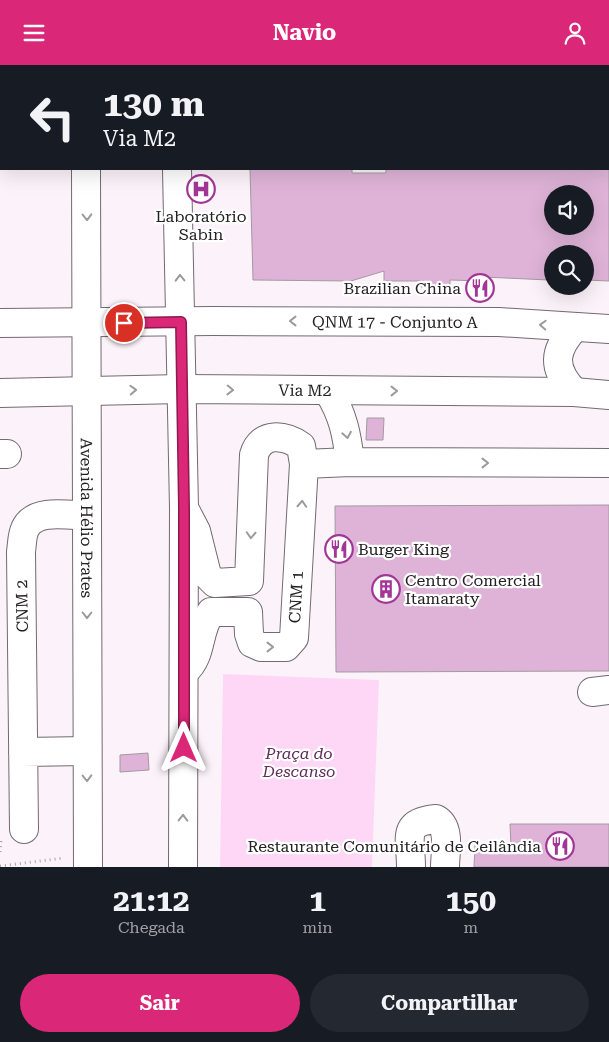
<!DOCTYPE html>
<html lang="pt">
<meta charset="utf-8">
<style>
:root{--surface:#171b24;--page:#242831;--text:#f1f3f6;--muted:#9ea1a6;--accent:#db2777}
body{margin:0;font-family:"Roboto Serif",serif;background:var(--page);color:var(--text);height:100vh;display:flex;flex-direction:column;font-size:19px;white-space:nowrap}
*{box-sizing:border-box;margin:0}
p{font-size:16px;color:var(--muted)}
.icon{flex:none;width:28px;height:28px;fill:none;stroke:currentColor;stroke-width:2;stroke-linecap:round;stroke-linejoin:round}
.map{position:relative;height:802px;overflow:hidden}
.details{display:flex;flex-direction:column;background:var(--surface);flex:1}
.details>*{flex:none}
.guide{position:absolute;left:0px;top:0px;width:610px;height:105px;box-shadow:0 5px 20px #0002;background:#171b24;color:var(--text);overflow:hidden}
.controls{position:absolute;left:544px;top:120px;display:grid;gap:10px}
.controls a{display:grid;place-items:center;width:50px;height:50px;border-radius:50%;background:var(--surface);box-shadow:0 5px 20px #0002;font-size:25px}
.pin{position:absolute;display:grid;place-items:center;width:42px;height:42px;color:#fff;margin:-21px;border:2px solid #fff;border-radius:50%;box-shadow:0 1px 5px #0007}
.me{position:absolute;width:55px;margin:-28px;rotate:0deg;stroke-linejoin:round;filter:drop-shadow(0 0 4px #0008)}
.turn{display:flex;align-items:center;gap:18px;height:105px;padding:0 20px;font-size:22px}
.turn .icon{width:65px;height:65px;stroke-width:2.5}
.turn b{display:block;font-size:35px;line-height:42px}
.eta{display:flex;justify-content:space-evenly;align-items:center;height:85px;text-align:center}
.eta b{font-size:30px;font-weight:700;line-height:35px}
.action{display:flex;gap:10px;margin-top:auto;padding:10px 20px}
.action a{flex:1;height:58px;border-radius:30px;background:var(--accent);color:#fff;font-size:20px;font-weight:700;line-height:58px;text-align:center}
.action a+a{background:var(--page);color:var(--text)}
header{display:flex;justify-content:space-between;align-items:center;height:65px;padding:0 20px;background:var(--accent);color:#fff;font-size:22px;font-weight:700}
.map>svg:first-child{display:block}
</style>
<header><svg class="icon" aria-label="menu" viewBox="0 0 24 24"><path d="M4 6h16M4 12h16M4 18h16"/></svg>Navio<svg class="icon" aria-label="person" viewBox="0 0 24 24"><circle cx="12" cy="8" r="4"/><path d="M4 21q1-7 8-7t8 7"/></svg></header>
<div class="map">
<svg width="609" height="802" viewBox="0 0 609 802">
<rect width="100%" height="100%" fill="#fcf3fa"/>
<path fill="#fed7f7" d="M223,609L379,615L372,802H220Z"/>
<path fill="#deb3d7" stroke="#a29aa0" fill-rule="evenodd" d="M250,104H352V108H386V104H609V216L585,215V189H552V214H548L549,215L483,212V216L450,215V222H421V216H384V206L351,216L253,215ZM552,129H585V161H552Z
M367,353H384L383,375H366Z
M609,440V606L336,607L335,441Z
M148,688L149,705L120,707V690Z
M510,759H609V802H474L475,780L511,781Z"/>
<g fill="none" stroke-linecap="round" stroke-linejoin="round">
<defs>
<path id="minor" d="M0,27H1
M328,326C343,349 347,370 350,397L609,398
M0,389H7
M304,399L350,397
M184,443L196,466L207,510L215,518L249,516L254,390C261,366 285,370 301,381L304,399L294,573L286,582H261L252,578L249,569L248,547H211C197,566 203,590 185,606
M592,627L609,625
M23,687L87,686
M24,764L21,487C22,480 22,470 25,464C34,443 68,450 87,451
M411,802C411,773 401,757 436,754C451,762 445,788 445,802"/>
<g id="major">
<path d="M85,0V1"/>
<path d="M174,0V1"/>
<path id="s1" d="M86,104L88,802"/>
<path d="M177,104L184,443L183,802"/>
<path id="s2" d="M0,258L213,256L499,257L609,264"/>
<path d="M574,327C552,303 553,286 575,262"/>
<path id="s3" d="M0,328L181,324L574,327L609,330"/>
</g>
</defs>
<use href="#minor" stroke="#726a70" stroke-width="30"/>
<use href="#major" stroke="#726a70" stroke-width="30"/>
<path stroke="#aba4aa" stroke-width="3" stroke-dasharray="1 4" stroke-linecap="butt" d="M501,1V0
M0,787L1,776
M0,801L64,793"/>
<use href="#minor" stroke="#fff" stroke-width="28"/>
<use href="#major" stroke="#fff" stroke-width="28"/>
</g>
<defs><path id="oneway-chevron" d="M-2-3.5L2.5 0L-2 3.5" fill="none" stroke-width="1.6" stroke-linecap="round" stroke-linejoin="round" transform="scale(1.25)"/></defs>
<g stroke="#9c9b9c">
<use href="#oneway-chevron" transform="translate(87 152) rotate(89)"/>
<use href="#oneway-chevron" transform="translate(180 213) rotate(-91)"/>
<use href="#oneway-chevron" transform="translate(293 256) rotate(-180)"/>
<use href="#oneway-chevron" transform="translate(543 260) rotate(-177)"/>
<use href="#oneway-chevron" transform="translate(133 325) rotate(-2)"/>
<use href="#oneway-chevron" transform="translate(230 325) rotate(1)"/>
<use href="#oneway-chevron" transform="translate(394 326)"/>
<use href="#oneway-chevron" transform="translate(347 370) rotate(80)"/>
<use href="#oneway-chevron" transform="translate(485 398)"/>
<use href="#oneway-chevron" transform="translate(302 439) rotate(-87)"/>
<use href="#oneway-chevron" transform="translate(251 470) rotate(93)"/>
<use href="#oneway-chevron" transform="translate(87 550) rotate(90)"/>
<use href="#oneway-chevron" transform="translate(270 582)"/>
<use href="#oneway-chevron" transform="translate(87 713) rotate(89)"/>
<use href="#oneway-chevron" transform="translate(183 753) rotate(-89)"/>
</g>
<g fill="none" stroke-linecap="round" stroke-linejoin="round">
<defs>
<path id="route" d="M124,258L181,257L184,443V683"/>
</defs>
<use href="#route" stroke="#8e194d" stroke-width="12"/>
<use href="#route" stroke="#db2777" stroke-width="9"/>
</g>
<defs>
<symbol id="hospital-ring" viewBox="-11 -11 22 22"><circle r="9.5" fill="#fff" stroke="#a23696" stroke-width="1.5"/><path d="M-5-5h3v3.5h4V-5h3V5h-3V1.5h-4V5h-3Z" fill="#a23696"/></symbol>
<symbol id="restaurant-ring" viewBox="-11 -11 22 22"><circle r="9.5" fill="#fff" stroke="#a23696" stroke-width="1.5"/><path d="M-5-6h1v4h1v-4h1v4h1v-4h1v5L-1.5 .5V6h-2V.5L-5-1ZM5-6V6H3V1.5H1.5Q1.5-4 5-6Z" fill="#a23696"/></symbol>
<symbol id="building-ring" viewBox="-11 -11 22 22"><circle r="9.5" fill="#fff" stroke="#a23696" stroke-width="1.5"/><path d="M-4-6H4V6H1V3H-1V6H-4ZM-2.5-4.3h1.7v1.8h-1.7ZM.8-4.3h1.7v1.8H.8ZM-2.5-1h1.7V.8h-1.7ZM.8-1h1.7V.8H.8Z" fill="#a23696"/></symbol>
</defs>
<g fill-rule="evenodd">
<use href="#hospital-ring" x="185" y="108" width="32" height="32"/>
<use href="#restaurant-ring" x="464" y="207" width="32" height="32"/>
<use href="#restaurant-ring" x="323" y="468" width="32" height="32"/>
<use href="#building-ring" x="370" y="508" width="32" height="32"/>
<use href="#restaurant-ring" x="544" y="765" width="32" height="32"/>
</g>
<g text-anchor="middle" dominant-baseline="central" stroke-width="4.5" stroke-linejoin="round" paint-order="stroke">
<g font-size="16" fill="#242123" stroke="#fff" text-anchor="end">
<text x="201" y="151" text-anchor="middle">Laboratório<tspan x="201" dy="18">Sabin</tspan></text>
<text x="461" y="223">Brazilian China</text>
<text x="358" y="484" text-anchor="start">Burger King</text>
<text x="405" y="515" text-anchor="start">Centro Comercial<tspan x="405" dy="18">Itamaraty</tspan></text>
<text x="541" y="781">Restaurante Comunitário de Ceilândia</text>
</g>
<g font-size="16" fill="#242123" stroke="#fff">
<text stroke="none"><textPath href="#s2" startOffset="395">QNM 17 - Conjunto A</textPath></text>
<text stroke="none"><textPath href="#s3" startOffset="305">Via M2</textPath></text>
<text stroke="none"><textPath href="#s1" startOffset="349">Avenida Hélio Prates</textPath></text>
<text transform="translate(296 532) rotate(-87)">CNM 1</text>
<text transform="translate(22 541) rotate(-91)">CNM 2</text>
</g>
<g font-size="16" font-style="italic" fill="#602c59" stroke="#fff">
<text x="299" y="688">Praça do<tspan x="299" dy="18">Descanso</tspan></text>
</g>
</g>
</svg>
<div class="controls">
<a><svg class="icon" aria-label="sound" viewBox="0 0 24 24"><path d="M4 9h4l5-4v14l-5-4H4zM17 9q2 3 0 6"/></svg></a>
<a><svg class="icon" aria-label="search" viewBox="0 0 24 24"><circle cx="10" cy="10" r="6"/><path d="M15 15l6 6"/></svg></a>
</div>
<div class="pin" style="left:124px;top:258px;background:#d93025"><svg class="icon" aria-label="arrive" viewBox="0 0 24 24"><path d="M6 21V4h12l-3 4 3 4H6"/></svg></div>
<svg class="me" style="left:184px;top:683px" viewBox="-20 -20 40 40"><path d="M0-17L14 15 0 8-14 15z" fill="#db2777" stroke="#fff" stroke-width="4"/></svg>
<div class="guide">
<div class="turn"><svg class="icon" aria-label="left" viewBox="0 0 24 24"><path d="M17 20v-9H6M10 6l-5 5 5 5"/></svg><div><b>130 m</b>Via M2</div></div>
</div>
</div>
<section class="details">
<div class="eta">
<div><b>21:12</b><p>Chegada</p></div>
<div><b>1</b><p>min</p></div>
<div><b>150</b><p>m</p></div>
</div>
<div class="action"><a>Sair</a><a>Compartilhar</a></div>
</section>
